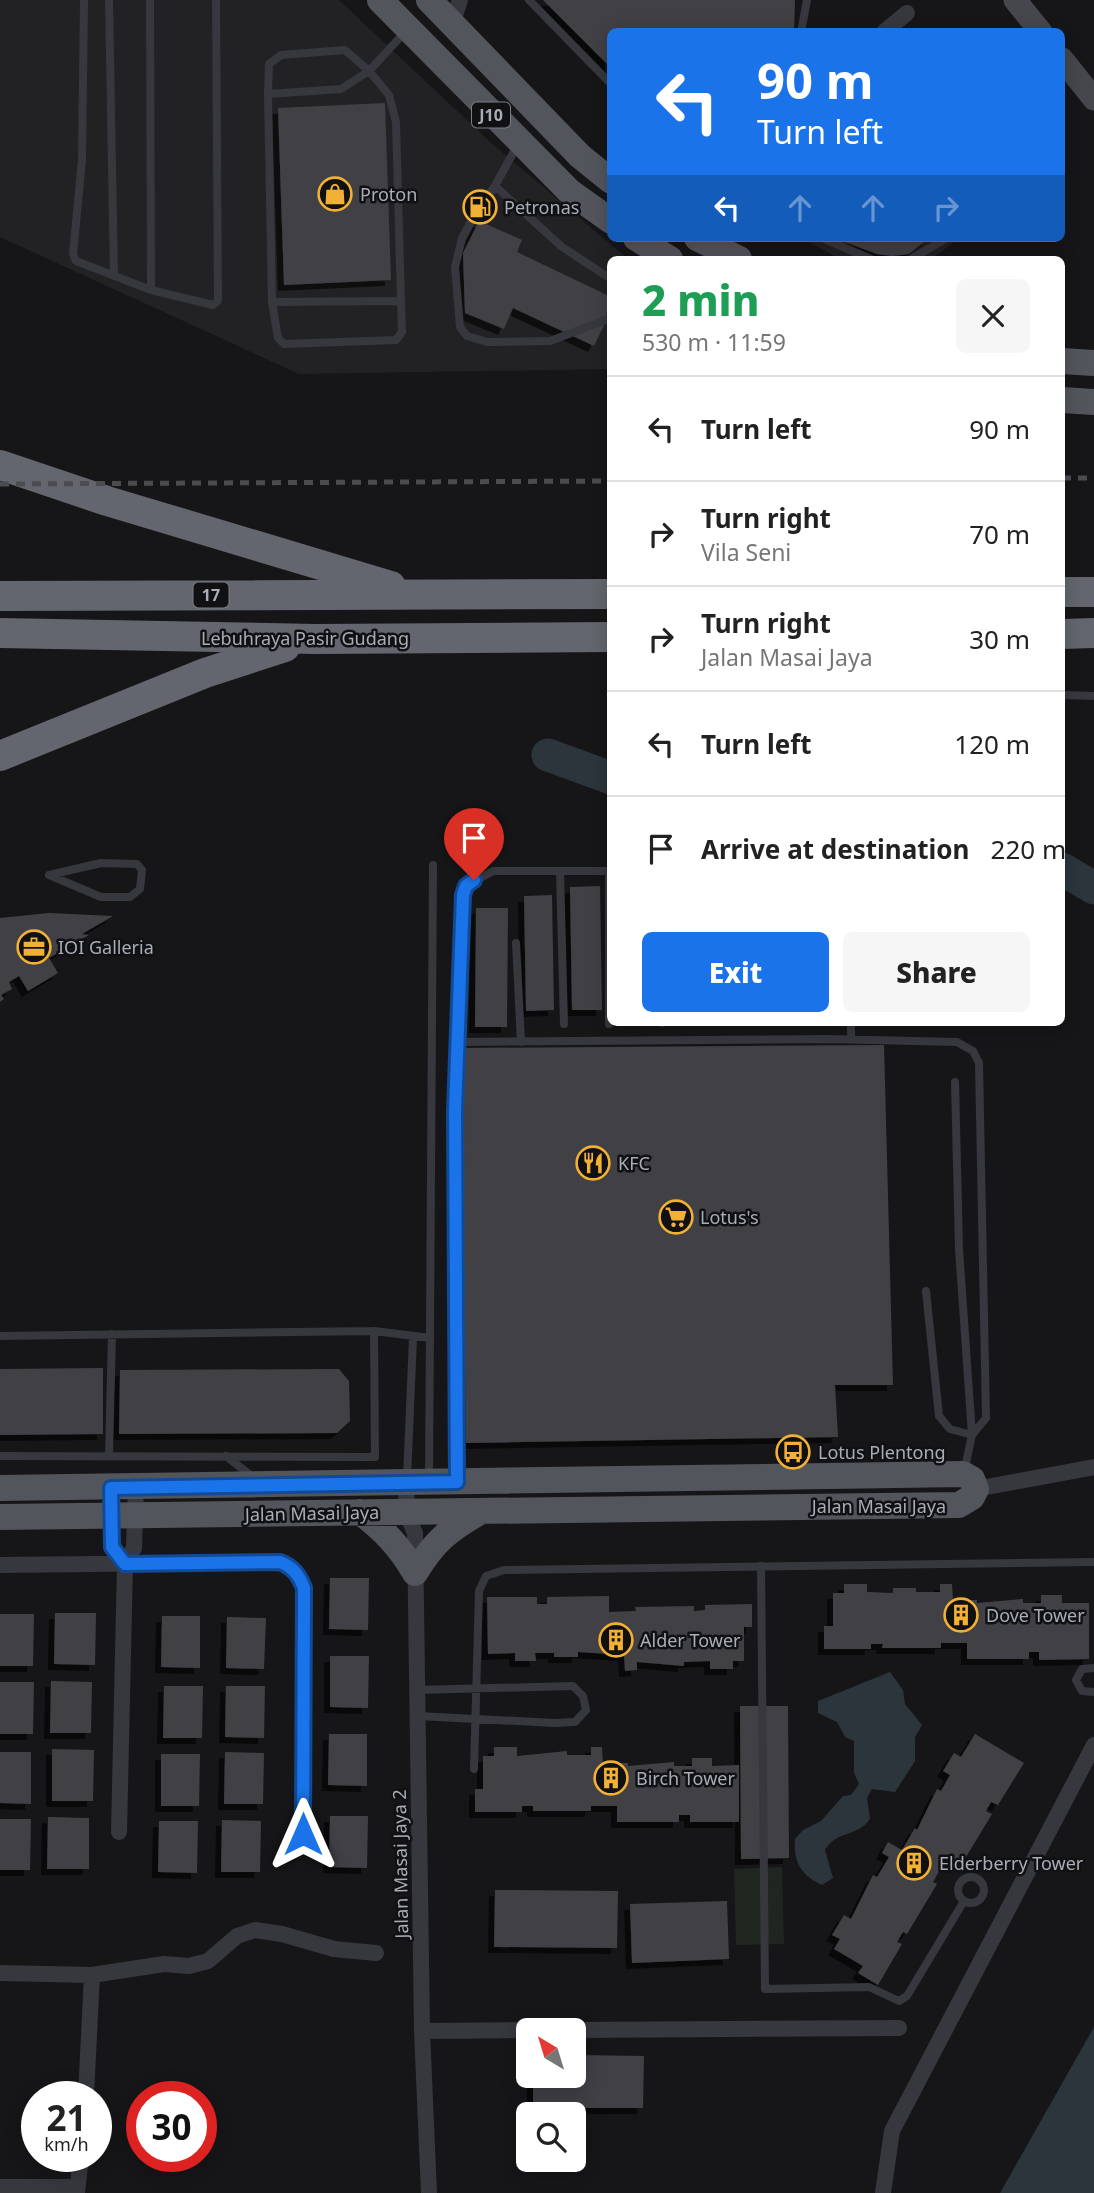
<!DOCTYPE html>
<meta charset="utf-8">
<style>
:root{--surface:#fff;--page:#f6f6f6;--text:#222;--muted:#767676;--line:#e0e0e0;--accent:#1a73e8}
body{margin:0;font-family:"Noto Sans",sans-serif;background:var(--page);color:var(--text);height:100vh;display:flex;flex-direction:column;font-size:26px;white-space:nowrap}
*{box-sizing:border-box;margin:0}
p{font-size:23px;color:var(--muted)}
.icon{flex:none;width:38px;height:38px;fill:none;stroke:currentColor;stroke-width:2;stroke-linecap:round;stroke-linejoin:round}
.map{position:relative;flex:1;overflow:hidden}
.sheet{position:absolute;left:607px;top:256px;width:458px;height:770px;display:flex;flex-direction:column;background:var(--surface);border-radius:10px;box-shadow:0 4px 18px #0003}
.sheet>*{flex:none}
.top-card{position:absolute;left:607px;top:28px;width:458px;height:214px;border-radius:10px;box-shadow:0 4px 18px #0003;background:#1a73e8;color:#fff;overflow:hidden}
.needle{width:46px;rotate:322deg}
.controls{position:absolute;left:516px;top:2018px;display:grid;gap:14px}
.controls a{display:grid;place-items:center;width:70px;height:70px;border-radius:10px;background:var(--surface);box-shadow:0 4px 18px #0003;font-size:35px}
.speed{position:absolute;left:21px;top:2081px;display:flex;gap:14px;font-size:35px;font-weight:700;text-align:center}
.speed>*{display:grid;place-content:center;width:91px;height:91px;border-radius:50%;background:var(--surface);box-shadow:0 4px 18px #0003;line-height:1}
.speed small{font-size:18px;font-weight:400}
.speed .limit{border:10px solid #d22;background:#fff;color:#111}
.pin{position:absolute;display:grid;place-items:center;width:60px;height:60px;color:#fff;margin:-72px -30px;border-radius:50% 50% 50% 0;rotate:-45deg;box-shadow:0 0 7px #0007}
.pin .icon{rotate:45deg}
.me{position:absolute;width:77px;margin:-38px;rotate:0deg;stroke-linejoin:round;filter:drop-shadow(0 0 5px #0008)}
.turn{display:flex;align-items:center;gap:24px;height:147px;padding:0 35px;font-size:32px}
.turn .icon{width:91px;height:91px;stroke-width:2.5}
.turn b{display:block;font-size:49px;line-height:60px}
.lanes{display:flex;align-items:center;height:66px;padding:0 35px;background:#0003;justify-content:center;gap:35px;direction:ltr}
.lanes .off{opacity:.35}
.round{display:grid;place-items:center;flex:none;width:74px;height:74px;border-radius:10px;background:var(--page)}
.head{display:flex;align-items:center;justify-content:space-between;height:119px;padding:0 35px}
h1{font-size:42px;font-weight:800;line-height:52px;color:#1e9e55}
.primary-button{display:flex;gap:14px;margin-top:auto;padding:14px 35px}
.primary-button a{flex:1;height:80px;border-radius:10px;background:var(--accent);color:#fff;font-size:28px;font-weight:800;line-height:80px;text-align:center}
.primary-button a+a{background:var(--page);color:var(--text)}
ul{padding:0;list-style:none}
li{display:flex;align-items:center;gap:21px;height:105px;padding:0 35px;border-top:2px solid var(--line)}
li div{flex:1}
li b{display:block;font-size:26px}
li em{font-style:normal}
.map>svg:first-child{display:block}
</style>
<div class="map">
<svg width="1094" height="2193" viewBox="0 0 1094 2193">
<defs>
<filter id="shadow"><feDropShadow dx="-6" dy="6" stdDeviation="0" flood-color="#0009"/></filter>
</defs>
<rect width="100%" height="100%" fill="#161618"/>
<path fill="#222225" d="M0,0H339L488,140L628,259H611V369L299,374L0,237Z
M802,238H959L932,259H840Z"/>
<path fill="#1e261f" d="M782,1867L784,1944L736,1945L734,1869Z"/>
<path fill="#2c353c" d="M890,1672L903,1690L905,1704L922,1725L915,1737V1761L895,1792L872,1789L867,1798L870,1819C858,1837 835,1831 825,1850L833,1878L822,1885C801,1875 793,1862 795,1839L803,1830L821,1821L843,1796L851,1795L859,1784L854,1773V1741L845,1737L837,1722L818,1713V1701Z
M1094,2027V2193H1000Z"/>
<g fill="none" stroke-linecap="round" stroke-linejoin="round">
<path stroke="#2c353c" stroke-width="33" d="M548,755L611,778
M1062,869L1094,888"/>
</g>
<path fill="#404145" filter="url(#shadow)" d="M543,0H795L794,32H611V68Z
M385,103L391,280L284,285L278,108Z
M479,221L522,240L517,252L611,297V311L594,346L513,308L504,329L465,313L463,253Z
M834,238H929L909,254L892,256L877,254Z
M600,886L602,1010H572L570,887Z
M552,895L554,1010L526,1011L524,896Z
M476,908H508L507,1027H475Z
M49,913L113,916L82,934L89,935L49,958L58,973L28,991L19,976L9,982L12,989L1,995L4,999L0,1002V918Z
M884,1045L893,1385H835L838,1437L466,1443L461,1048Z
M103,1368V1434L0,1435V1369Z
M339,1369L349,1381L350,1421L337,1433L119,1434L120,1370Z
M330,1578H369L368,1630L329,1629Z
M844,1584H867V1592L893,1593V1588H916V1592H940V1584H952L953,1600H977V1603L1023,1599V1603H1041V1595H1062V1603H1089V1659L1039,1660V1652H1029V1659H967V1643H941V1648H882L883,1644H871V1649H824V1626H833V1593H844Z
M609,1596V1612L636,1611L635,1607L694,1606V1611L705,1610V1605L752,1604V1627H744V1661H733V1669H710V1661L684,1662V1666L637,1662V1670L625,1671L624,1655L578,1652V1657H554V1653H535L536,1661H515V1653L488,1654L487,1597H537V1604H547V1597Z
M55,1613H96L95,1665L54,1664Z
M0,1614H34L33,1666H0Z
M162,1616H200V1668L161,1667Z
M227,1617L266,1618L264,1669L226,1668Z
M330,1656H369L368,1708L330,1707Z
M51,1681L92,1682L91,1733H50Z
M0,1682H34L33,1734H0Z
M164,1686H203L202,1738H163Z
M226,1686H265L264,1738L225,1737Z
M740,1706H788L789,1858L741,1859Z
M329,1734H367V1786L328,1785Z
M975,1734L1024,1763L998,1805L991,1802L986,1811L992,1814L960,1867L946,1859L933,1882L937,1884L907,1934L903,1932L897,1942L902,1944L878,1985L858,1973L863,1966L834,1949L840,1939L832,1935L844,1915L851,1919L873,1875L877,1877L889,1857L882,1853L888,1842L902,1850L915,1828L917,1830L937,1789L941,1791L950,1775L943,1771L954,1753L961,1757Z
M494,1747H517V1756L567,1751V1755H591V1747H602L603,1763H628V1766L674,1762V1766H692V1758H712V1766L739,1765V1822H690V1815H679V1822H617V1806H591V1811H533V1806H522V1812H475V1789H483V1756H494Z
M52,1749L94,1750L93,1801H52Z
M0,1752H31V1804L0,1803Z
M225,1752L264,1753L263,1804H224Z
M161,1754H200L199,1806H161Z
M330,1816H368L367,1868L329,1867Z
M48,1817L89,1818V1869H47Z
M0,1819H31L30,1870H0Z
M222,1820L261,1821L260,1872H221Z
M159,1821H198L197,1873L158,1872Z
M495,1890L618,1891L617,1948L494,1947Z
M727,1901L729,1959L632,1963L630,1904Z
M574,2055L644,2056L643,2108H533V2076H574Z"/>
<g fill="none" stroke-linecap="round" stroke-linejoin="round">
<path stroke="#37383d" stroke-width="8" d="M84,0L82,160L73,254L76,261L151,290L213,305L218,301L216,0
M109,0L114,276
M150,0L151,290
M529,0L611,84
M801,32L807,0
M268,94L272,302L401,301L396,122L389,95L369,71L341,89L268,94L269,64L281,55L345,50L369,71L405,32
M518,144L495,186L562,247L611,279
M495,186L478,209L462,238L455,267L460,327L467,336L487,342L550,341L611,318
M822,238L871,259
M911,259L947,238
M272,302L278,338L284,344L396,340L402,332L401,301
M1062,695L1094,696
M101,863L137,864L142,870L140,889L130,897H101L49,875Z
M560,871L564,1024
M609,871V1024
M516,943L521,1042
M662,1022V1023
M851,1039V1022
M456,1042L829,1039L957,1042L973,1051L979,1063L986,1418L972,1435L950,1429L939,1416L926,1291
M955,1082L959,1249L972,1435L964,1472
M374,1331L430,1338
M0,1336L374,1331L375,1457L0,1456
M109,1456L112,1334
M226,1456L254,1478
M407,1478L413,1338
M429,1479L433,865
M456,1479L455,1134L462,895L466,886L493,871H611
M761,1566L765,1989L869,1987L899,2001L907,1996L964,1901
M1094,1668L1082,1669L1076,1680L1082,1691L1094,1692
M417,1690L573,1686L583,1696L586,1710L575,1722L555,1723L417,1716
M474,1769L479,1591L486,1576L504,1570L1094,1562
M958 1890a13 13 0 1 1 26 0a13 13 0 1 1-26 0Z"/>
<path stroke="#37383d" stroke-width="16" d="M452,24L460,0
M884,32L907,13
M407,1483L406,1512L415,1533L422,2031L429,2193
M111,1488L112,1547L125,1564
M976,1489L1094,1467
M0,1565L280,1562L295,1572L304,1588L303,1834
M119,1832L125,1564L134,1548L136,1487
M0,1973L92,1975L164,1964L189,1966L208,1961L237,1936L255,1930L282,1934L334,1949L376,1953
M574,2030L899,2028
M422,2031L528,2030
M86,2096L92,1975
M0,2187H77
M77,2193L81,2156
M883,2193L892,2131L1094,1745"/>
<path stroke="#45474d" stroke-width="23" d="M1015,0L1041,32
M1062,59L1094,99"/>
<path stroke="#53555c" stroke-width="26" d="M380,0L569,191L611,221
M429,0L580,156L611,181
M636,238L670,259
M697,238L739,259
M1062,361L1094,363
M1062,400L1094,402
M0,1488L963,1474L972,1479L976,1489L972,1497L959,1505L0,1517
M360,1512C384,1530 400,1547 415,1573C434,1542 447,1531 478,1513"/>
<path stroke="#63666e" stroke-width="30" d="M0,465L107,501L391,586
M1062,592H1094
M0,596L611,594
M0,633L316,639L611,637
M1062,634L1094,633
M0,756L205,673L285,647"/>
<path stroke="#4a4c52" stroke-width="5" stroke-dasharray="9 7" stroke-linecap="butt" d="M1062,478H1094
M0,484L611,481"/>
</g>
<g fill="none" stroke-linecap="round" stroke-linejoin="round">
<defs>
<path id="route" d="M303,1834L304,1588C299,1575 293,1567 280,1562L125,1564L112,1547L111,1488L457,1482L455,1111L463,895L466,886L474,880"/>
</defs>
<use href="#route" stroke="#114b97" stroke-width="18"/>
<use href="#route" stroke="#1a73e8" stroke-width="12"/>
</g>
<defs>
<symbol id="shop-ring" viewBox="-11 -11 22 22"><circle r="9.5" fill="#111113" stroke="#f2b134" stroke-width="1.5"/><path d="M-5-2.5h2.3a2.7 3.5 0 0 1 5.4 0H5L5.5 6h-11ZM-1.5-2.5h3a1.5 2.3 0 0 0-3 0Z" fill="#f2b134"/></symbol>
<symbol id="fuel-ring" viewBox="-11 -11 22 22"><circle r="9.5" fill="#111113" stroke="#f2b134" stroke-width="1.5"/><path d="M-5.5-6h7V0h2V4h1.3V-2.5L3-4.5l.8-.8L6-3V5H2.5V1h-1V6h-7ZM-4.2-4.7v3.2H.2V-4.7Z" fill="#f2b134"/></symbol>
<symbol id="office-ring" viewBox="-11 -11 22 22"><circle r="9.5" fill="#111113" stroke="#f2b134" stroke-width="1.5"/><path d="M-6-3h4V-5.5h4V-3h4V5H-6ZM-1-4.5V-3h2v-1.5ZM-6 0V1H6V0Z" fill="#f2b134"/></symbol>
<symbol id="restaurant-ring" viewBox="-11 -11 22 22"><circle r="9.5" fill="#111113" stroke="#f2b134" stroke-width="1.5"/><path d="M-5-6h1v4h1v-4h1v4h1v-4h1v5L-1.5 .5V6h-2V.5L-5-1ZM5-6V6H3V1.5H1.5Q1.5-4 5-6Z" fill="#f2b134"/></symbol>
<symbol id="supermarket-ring" viewBox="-11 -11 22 22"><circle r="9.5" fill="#111113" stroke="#f2b134" stroke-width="1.5"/><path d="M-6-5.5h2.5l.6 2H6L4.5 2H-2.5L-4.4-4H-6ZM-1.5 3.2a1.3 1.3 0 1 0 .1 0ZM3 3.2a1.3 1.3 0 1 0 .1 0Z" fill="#f2b134"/></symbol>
<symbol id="bus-ring" viewBox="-11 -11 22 22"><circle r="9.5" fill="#111113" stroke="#f2b134" stroke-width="1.5"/><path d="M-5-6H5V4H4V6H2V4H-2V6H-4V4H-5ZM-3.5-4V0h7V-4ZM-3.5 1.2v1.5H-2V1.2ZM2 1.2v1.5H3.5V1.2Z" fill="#f2b134"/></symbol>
<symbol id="building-ring" viewBox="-11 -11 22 22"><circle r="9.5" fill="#111113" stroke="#f2b134" stroke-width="1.5"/><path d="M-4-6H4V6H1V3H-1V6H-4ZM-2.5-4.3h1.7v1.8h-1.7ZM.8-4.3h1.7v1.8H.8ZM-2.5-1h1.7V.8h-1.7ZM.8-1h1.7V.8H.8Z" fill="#f2b134"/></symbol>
</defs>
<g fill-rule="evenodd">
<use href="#shop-ring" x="316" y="175" width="38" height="38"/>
<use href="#fuel-ring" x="461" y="188" width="38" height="38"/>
<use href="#office-ring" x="15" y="928" width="38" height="38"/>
<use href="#restaurant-ring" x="574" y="1144" width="38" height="38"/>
<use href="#supermarket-ring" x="657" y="1198" width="38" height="38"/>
<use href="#bus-ring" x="774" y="1433" width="38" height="38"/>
<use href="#building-ring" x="942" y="1596" width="38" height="38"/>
<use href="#building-ring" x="597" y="1621" width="38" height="38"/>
<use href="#building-ring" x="592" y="1759" width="38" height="38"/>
<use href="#building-ring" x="895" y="1844" width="38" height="38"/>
</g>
<g text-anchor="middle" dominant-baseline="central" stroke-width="5" stroke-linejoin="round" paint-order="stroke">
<g fill="#111113" stroke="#7b7e86" stroke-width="2">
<rect x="472" y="102.5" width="38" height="25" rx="5"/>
<rect x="193.5" y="582.5" width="35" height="25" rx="5"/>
</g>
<g font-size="16" font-weight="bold" fill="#a8adb8">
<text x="491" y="115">J10</text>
<text x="211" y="595">17</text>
</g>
<g font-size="18" fill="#a8adb8" stroke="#111113" text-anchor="start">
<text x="360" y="194">Proton</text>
<text x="504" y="207">Petronas</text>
<text x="58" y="947">IOI Galleria</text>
<text x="618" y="1163">KFC</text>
<text x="700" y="1217">Lotus's</text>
<text x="818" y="1452">Lotus Plentong</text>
<text x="986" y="1615">Dove Tower</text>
<text x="640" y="1640">Alder Tower</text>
<text x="636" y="1778">Birch Tower</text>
<text x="939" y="1863">Elderberry Tower</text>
</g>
<g font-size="18" fill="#a8adb8" stroke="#111113">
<text x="305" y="638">Lebuhraya Pasir Gudang</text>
<text x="879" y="1506">Jalan Masai Jaya</text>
<text transform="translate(312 1513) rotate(-1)">Jalan Masai Jaya</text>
<text transform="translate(400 1864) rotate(-91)">Jalan Masai Jaya 2</text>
</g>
</g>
</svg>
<div class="controls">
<a><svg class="needle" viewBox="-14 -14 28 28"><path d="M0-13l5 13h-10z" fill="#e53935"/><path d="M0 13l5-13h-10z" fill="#767676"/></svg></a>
<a><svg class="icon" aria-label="search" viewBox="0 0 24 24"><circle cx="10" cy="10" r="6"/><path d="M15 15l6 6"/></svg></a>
</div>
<div class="speed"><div>21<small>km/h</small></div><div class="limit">30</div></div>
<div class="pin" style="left:474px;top:880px;background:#d93025"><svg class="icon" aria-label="arrive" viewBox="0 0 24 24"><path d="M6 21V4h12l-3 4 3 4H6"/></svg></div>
<svg class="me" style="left:303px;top:1834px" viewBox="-20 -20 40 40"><path d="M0-17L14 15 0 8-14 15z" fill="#1a73e8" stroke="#fff" stroke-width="4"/></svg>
<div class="top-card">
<div class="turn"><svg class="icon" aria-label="left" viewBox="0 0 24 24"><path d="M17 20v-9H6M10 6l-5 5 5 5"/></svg><div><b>90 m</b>Turn left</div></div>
<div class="lanes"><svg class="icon" aria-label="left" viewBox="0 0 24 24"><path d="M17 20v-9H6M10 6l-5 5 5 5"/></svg><svg class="icon off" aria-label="ahead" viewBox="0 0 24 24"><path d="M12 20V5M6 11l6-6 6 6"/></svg><svg class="icon off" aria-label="ahead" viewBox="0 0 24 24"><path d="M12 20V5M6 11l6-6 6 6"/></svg><svg class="icon off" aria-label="right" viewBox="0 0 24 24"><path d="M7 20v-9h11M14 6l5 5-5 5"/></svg></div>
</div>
<section class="sheet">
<div class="head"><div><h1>2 min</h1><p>530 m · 11:59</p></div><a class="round"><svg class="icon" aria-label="close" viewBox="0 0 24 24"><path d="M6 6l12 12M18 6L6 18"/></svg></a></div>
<ul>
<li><svg class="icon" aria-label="left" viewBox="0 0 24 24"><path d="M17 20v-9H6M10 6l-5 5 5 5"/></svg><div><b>Turn left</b></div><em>90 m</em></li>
<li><svg class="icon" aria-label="right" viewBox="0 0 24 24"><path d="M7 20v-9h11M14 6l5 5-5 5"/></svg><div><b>Turn right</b><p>Vila Seni</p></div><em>70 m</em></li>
<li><svg class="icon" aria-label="right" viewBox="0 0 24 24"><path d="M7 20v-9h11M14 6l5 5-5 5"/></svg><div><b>Turn right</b><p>Jalan Masai Jaya</p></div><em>30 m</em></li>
<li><svg class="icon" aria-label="left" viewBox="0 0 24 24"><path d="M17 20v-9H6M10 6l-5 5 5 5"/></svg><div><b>Turn left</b></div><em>120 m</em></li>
<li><svg class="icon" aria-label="arrive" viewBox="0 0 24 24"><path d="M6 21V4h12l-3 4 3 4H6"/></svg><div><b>Arrive at destination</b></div><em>220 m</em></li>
</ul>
<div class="primary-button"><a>Exit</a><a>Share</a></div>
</section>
</div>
